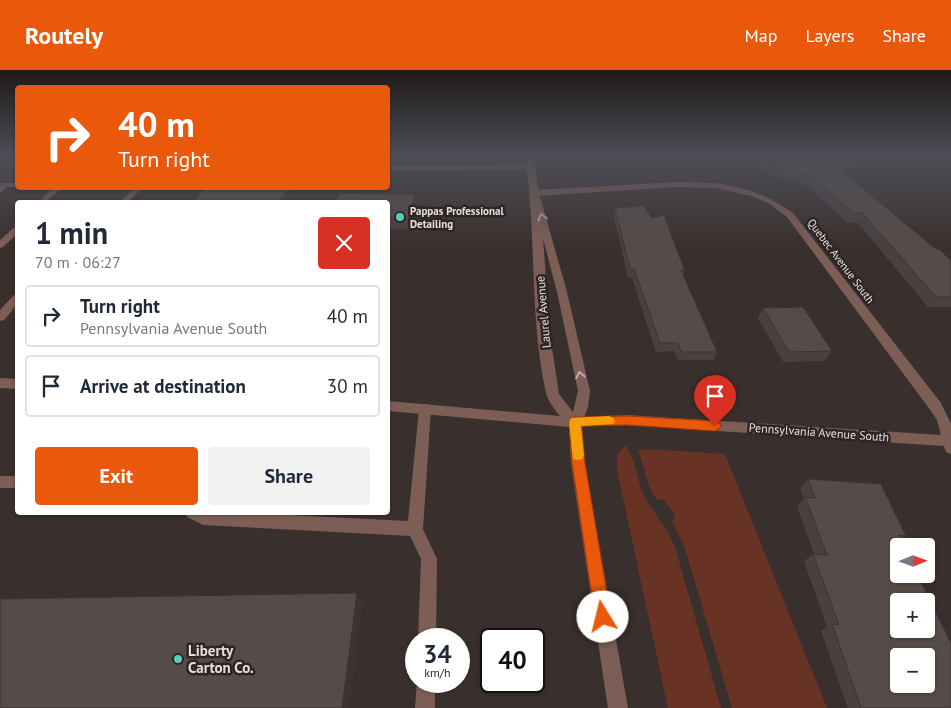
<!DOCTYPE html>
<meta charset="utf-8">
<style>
:root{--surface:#fff;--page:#f2f2f3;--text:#1f2937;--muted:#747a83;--line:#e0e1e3;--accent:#ea580c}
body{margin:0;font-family:"PT Sans",sans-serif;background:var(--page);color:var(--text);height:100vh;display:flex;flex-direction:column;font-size:19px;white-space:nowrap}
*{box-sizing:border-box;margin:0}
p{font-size:16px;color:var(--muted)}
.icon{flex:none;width:28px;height:28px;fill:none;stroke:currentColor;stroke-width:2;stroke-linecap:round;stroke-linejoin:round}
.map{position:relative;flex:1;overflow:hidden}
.drawer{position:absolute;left:15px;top:130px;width:375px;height:315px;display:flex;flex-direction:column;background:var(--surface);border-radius:5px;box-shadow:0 1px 4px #0004}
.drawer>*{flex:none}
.guide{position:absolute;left:15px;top:15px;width:375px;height:105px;border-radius:5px;box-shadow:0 1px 4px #0004;background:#ea580c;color:#fff;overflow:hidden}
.needle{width:32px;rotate:89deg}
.controls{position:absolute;left:890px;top:468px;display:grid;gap:10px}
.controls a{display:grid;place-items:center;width:45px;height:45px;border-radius:5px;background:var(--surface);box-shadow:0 1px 4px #0004;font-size:25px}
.speed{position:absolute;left:405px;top:558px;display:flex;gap:10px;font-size:25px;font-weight:700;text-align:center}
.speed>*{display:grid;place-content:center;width:65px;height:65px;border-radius:50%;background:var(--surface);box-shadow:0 1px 4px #0004;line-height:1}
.speed small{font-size:12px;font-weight:400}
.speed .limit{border:2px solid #111;border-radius:8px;background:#fff;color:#111}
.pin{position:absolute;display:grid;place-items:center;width:42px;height:42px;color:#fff;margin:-51px -21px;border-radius:50% 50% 50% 0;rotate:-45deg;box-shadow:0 0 5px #0007}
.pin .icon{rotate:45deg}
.me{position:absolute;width:55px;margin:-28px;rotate:351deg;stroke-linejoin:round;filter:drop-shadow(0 0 4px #0008)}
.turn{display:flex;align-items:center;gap:18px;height:105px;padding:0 20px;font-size:22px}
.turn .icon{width:65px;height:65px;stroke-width:2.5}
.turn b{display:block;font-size:35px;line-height:42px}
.round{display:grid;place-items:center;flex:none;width:52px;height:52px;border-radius:5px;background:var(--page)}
.head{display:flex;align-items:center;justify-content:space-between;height:85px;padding:0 20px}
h1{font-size:30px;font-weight:700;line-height:38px}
.button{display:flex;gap:10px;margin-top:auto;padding:10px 20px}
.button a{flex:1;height:58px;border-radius:5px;background:var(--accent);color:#fff;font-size:20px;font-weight:700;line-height:58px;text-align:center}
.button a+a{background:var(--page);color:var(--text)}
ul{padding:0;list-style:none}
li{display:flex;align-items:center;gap:15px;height:62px;margin:0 10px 8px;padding:0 10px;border:2px solid var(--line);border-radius:5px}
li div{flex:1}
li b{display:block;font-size:19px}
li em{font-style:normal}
header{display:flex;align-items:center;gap:30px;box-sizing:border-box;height:70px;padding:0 25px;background:var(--accent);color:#fff}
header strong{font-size:24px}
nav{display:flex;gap:28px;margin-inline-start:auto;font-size:18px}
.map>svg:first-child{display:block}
</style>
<header>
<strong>Routely</strong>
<nav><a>Map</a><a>Layers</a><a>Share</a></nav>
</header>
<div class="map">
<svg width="951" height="638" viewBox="0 0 951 638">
<rect width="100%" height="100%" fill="#39302d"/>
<path fill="#683325" d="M625,375C636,389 636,407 643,423C652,442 667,457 675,477L721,638H668L617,400V385Z
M646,379L725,384L827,638H732L684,475L672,452L675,445L664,430L657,429L651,422L638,380Z"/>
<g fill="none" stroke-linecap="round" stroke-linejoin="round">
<path fill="#7d5e56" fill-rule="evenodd" d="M531,95H534V99L392,100L388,98L392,96Z
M2,113H18V117H7L0,123V115Z
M53,118H61L46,132H38Z
M134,118H142L128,132H120Z
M18,154V163L3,177L0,178V170Z
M18,224V234L4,250L0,251V240L14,225Z
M425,334L430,335L431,339L423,459L437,489L436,569H418L421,489L410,466L203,455L187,447L185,442H232L408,451L419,339L420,335Z
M0,406H18V418H0Z
M417,611H435V638H415Z"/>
<path fill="#7d5e56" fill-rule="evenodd" d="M676,112C722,111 755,116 793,143L941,333L951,354V384L946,382L944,376L627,355L575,357L570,356L568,352L570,348L575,347L627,345L941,365L937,350L931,341L787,147L770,134L752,126L716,118L676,117L535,126L531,123L535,120Z"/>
<path fill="#7d5e56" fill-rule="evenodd" d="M525,87H533L539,123L567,222L590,321L588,337L582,352L585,393L628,638H608L571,393L569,357L388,341V331L560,346C555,340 548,331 546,323C529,248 537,165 525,87ZM543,168L557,222L578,321L573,342L559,324L550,265Z
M0,308L18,309V319L0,318Z"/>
</g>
<path fill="#49403f" d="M877,89L844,103L951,191V237H928L857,152L848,153L806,115L762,102L766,94Z
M415,125L416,134L409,160L388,159V132Z
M615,138L685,201L683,206L717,282L713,290H678L674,281L656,282L632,208H628L614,147Z
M18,235V246L12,240Z
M763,238L832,281L825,291L783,292L758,248Z
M808,409L906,466L901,469L951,638H848L821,561L827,557L804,491L813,484H814L797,436L804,429L800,418Z"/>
<path fill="#3c3433" d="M865,87H877V89L834,108L839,99Z
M289,118L293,130L291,132H279Z
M415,125L416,134L409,160L408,150Z
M357,523L362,533L349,638H342Z"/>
<path fill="#554b49" stroke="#3c3433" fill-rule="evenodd" d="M795,87H865L839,99L936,179H939L951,191V227H936L862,143H853L811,106L766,94Z
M205,118H289L279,132H194Z
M340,123L415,125L408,150H388V132H335Z
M644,136L652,148L664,145L685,201L681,200L717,282H681L678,273H660L634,199H630L615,138Z
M18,235V240H12Z
M803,237L832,281L789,282L763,238Z
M808,409L881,414L906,466L899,465L904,476H899V504H917L951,573V638H861L832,554L839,555L813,484L827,485L805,427L815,428ZM899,531H926V559H899ZM899,586H926V614H899Z
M357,523L342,638H0V529Z"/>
<defs><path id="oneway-chevron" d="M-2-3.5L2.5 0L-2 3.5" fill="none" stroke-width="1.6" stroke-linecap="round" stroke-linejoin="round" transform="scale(1.25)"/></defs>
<g stroke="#baaba6">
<use href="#oneway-chevron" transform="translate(542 147) rotate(-105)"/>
<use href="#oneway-chevron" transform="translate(580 305) rotate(-102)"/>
</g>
<linearGradient id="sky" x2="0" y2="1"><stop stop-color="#1f1a19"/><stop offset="0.49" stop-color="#4e4e57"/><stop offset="1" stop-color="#4e4e57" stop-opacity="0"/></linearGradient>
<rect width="951" height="177" fill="url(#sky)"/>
<path fill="#ea580c" stroke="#983908" d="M627,346L715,351L719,352L721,356L719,359L715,361L627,355L581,356L585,393L611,547L608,552L603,554L597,552L595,547L572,393L569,352L571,348L575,347Z"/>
<path fill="#f59e0b" d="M609,346L613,348L615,351L613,354L581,356L584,385L582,389L578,390L573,389L569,352L571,348Z"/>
<g fill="#57cec1" stroke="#2e2624" stroke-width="2">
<circle cx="400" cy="147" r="5"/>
<circle cx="178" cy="589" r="5"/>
</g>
<g text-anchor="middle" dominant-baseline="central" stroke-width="5" stroke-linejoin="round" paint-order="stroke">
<g font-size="11" font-weight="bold" fill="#e3dedc" stroke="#2e2624" text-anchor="start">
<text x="410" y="141">Pappas Professional<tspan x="410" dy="13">Detailing</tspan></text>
</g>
<g font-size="11" fill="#e3dedc" stroke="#2e2624">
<text transform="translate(841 191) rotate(53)">Quebec Avenue South</text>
</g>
<g font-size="12" fill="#e3dedc" stroke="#2e2624">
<text transform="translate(543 242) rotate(-95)">Laurel Avenue</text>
<text transform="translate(819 362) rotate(4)">Pennsylvania Avenue South</text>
</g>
<g font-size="15" font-weight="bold" fill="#e3dedc" stroke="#2e2624" text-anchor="start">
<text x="188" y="580">Liberty<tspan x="188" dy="17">Carton Co.</tspan></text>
</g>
</g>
</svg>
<div class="controls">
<a><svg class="needle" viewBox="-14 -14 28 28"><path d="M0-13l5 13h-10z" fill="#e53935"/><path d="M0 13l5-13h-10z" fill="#747a83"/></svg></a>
<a>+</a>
<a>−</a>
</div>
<div class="speed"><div>34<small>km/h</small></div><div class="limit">40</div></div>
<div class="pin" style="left:715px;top:356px;background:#d93025"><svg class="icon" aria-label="arrive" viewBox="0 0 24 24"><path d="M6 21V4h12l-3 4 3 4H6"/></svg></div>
<svg class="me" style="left:603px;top:547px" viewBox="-20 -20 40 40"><circle r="19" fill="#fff"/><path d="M0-13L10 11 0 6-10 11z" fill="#ea580c"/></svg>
<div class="guide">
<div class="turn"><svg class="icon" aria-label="right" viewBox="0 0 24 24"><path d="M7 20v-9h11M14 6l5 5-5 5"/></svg><div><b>40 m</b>Turn right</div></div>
</div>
<section class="drawer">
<div class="head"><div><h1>1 min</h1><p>70 m · 06:27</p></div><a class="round" style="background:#d93025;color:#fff"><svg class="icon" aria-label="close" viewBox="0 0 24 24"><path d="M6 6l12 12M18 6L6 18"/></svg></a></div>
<ul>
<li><svg class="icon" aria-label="right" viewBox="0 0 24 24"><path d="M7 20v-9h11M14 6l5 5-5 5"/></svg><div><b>Turn right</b><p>Pennsylvania Avenue South</p></div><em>40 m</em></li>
<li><svg class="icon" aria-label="arrive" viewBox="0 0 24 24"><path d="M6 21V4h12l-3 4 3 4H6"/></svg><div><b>Arrive at destination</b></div><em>30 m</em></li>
</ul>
<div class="button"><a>Exit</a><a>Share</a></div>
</section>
</div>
